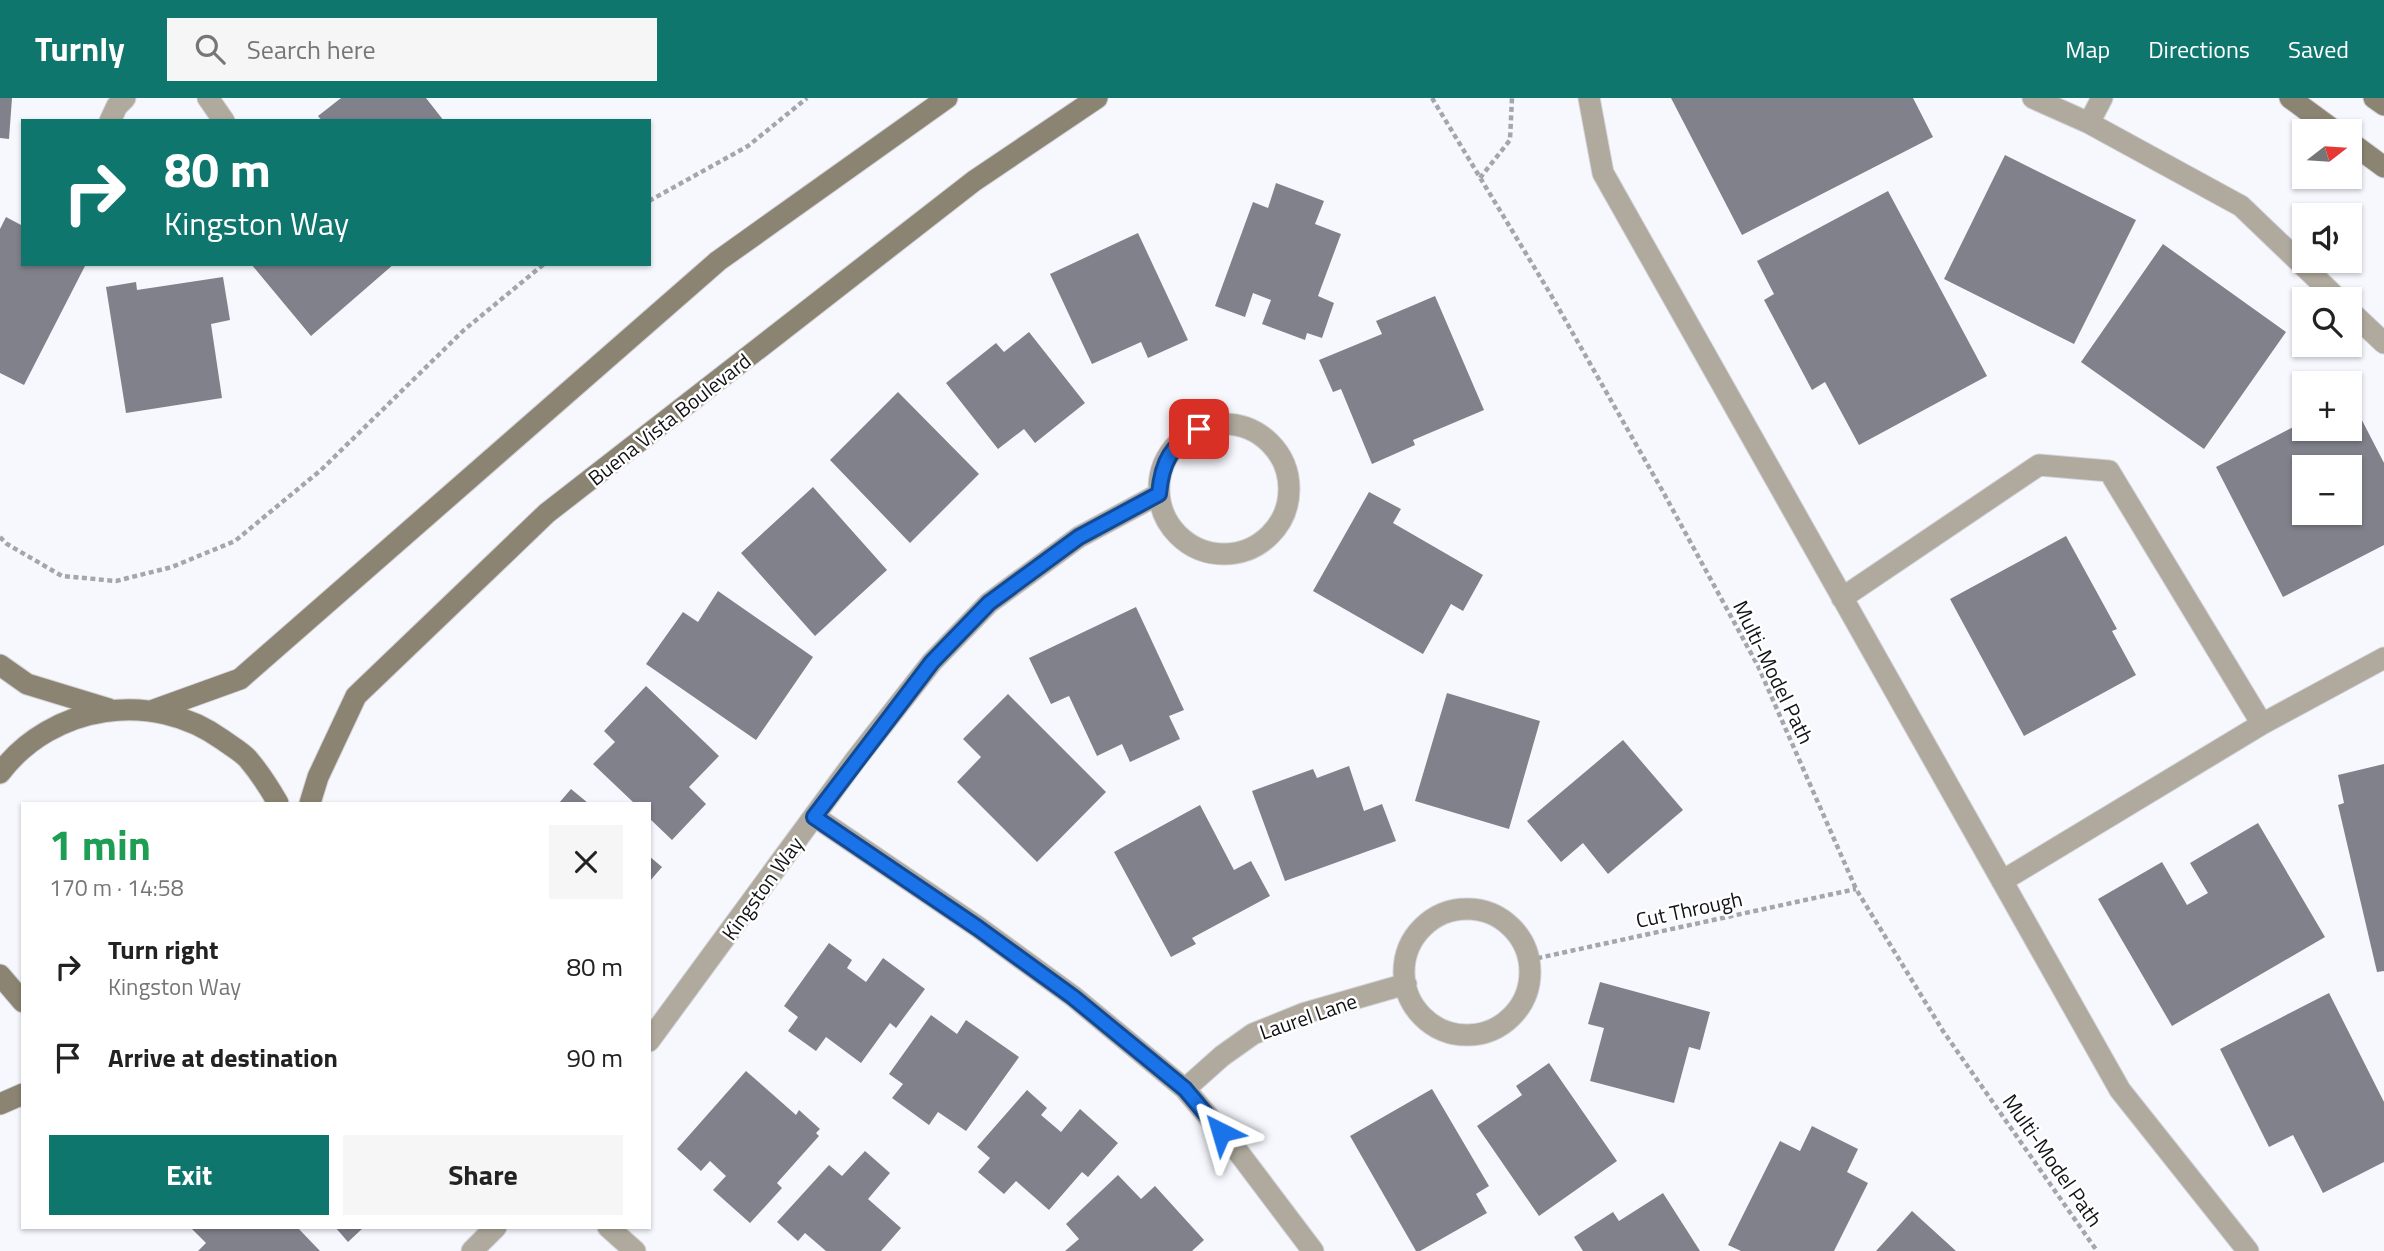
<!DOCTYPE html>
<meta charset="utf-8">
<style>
:root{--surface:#fff;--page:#f6f6f6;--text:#222;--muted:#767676;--accent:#0f766e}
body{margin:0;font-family:"Titillium Web",sans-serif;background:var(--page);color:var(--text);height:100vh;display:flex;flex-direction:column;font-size:26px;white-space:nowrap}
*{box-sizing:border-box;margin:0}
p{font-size:23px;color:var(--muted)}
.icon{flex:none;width:38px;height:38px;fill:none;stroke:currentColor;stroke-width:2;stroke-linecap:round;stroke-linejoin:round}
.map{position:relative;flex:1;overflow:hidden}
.panel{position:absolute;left:21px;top:704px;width:630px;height:427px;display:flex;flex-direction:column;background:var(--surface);border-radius:0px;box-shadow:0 2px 5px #0004}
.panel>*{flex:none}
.top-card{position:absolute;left:21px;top:21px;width:630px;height:147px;border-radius:0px;box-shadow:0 2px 5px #0004;background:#0f766e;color:#fff;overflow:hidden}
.needle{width:46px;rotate:73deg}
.controls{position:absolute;left:2292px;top:21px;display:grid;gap:14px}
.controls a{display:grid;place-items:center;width:70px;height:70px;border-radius:0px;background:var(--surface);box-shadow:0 2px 5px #0004;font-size:35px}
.pin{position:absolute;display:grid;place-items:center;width:60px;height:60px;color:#fff;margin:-30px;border-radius:14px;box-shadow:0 4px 10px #0006}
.me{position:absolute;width:77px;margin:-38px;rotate:320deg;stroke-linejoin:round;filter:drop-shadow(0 0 5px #0008)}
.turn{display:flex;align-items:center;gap:24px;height:147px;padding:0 28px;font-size:32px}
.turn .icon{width:91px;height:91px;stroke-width:2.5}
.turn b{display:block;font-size:49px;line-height:60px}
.round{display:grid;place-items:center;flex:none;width:74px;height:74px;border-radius:0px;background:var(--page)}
.headline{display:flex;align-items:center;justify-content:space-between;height:119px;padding:0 28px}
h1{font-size:42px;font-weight:700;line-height:52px;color:#1e9e55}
.action{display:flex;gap:14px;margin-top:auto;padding:14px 28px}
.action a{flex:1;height:80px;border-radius:0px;background:var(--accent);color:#fff;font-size:28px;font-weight:700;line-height:80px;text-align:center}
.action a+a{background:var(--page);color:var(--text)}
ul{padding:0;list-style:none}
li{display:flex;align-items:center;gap:21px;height:91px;padding:0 28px}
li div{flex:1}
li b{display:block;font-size:26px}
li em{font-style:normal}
header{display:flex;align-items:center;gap:42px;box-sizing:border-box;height:98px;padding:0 35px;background:var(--accent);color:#fff}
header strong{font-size:33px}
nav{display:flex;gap:38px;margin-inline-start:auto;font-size:24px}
.search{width:490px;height:63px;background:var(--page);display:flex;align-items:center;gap:18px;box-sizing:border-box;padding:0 24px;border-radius:0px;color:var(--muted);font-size:26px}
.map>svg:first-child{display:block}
</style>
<header>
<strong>Turnly</strong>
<div class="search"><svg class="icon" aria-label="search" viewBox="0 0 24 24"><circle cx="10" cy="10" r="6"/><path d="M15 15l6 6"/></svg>Search here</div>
<nav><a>Map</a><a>Directions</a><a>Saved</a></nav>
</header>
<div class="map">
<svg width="2384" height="1153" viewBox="0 0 2384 1153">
<rect width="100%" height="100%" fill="#f7f8fe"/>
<path fill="#81818b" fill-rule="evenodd" d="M0,0H12L9,41L0,40Z
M341,0H426L444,23H322L318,18Z
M1671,0H1913L1933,39L1742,137Z
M2005,57L2136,122L2074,246L1944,181Z
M1276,85L1324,103L1315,126L1341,136L1318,198L1334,205L1322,240L1307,235L1305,242L1262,226L1271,202L1253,195L1245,219L1215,208L1253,104L1268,110Z
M1888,93L1987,278L1859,347L1825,284L1812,292L1764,202L1774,196L1757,163Z
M6,119L23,128V166H86L24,287L0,275V131Z
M1138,135L1188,242L1148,260L1141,244L1092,266L1050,176Z
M2163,146L2286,234L2204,351L2081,264Z
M251,166H394L311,238Z
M223,179L230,222L211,226L222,300L126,315L106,189L136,184L137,192Z
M1435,198L1484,312L1413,342L1415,347L1372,366L1341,291L1333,294L1319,262L1382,236L1376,223Z
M1029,234L1085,305L1035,345L1024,331L998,351L946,285L996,245L1004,254Z
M898,294L979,376L910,445L830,362Z
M2350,299L2384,365V447L2283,499L2216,369L2305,323V331H2350ZM2305,369H2350V415H2305Z
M813,389L887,472L815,538L741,455Z
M1369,394L1401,411L1393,425L1483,477L1463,513L1451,506L1423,556L1313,493Z
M2066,438L2117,531L2112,533L2136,577L2024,638L1950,501Z
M718,493L813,559L756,642L646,566L683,514L698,524Z
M1136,509L1184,612L1169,618L1180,641L1130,664L1122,646L1097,658L1069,598L1051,606L1029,560Z
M646,588L719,658L689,689L706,706L672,742L649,720V705H634L593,666L615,644L604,633Z
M1447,595L1540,623L1509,731L1415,703Z
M1008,596L1106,694L1037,764L957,684L981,659L963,641Z
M1623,642L1683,712L1608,776L1583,745L1561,764L1527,723Z
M2384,666V873L2377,874L2338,707L2344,705L2338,677Z
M1349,668L1364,713L1382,706L1396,743L1285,783L1252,693L1313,671L1317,680Z
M571,691L588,705H559Z
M1200,707L1234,772L1251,763L1270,798L1192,840L1196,846L1171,859L1114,754Z
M2258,725L2325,839L2172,928L2098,801L2162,764L2187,807L2208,795L2190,765Z
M649,758L662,769L649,784Z
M829,845L852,862L847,870L866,884L883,860L925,891L896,930L890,925L861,965L826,939L816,953L788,933L798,919L784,908Z
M1600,884L1710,914L1700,952L1689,949L1674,1005L1590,983L1604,930L1588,926Z
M2329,895L2384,1004V1064L2323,1095L2293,1037L2269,1049L2220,951Z
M931,917L957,936L966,922L1019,959L966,1033L938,1014L929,1027L892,1000L903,986L889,976Z
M1549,965L1617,1063L1539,1118L1477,1028L1522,997L1516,988Z
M746,973L796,1017L799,1012L820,1031L816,1035L819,1038L777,1085L782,1090L750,1125L713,1092L726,1078L710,1063L701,1073L677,1051Z
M1432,991L1489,1088L1476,1096L1487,1115L1420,1153H1416L1350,1038Z
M1027,992L1047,1010L1041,1017L1061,1034L1080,1011L1118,1045L1088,1079L1082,1074L1049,1112L1016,1083L1004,1096L978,1074L990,1060L977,1049Z
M1812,1028L1858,1051L1847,1074L1868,1085L1834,1153H1741L1728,1147L1780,1043L1800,1053Z
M865,1053L890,1075L868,1101L901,1130L881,1153H826L805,1135L798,1143L777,1124L829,1067L842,1078Z
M1118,1077L1141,1101L1155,1088L1204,1142L1192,1153H1065L1079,1141L1066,1126Z
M1663,1095L1700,1153H1583L1574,1139L1613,1114L1619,1123Z
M1912,1113L1956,1153H1876Z
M190,1129H297L320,1153H198L206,1145Z
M335,1129H364L348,1144Z"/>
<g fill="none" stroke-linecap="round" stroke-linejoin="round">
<defs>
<path id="lane" d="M1589,0L1603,75L2120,992L2248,1153
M2033,0L2089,25L2241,108L2338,201
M2089,25L2102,0
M2350,213L2384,245
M1842,500L2039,367L2109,373L2262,626
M2002,783L2262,626L2384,560"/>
<path id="street" d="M208,0L224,23
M110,23L117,8L125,0
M1159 391a65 65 0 1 1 130 0a65 65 0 1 1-130 0Z
M814,718L978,829L1074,899L1185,991L1239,1055L1313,1153
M1404 874a63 63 0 1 1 126 0a63 63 0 1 1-126 0Z
M649,943L856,661L932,564L989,505L1079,439L1159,396
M1185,991L1222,958L1253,936L1305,915L1406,886
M608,1129L635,1153
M472,1153L496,1129"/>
<path id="secondary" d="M2290,0L2335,33
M2374,0L2384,7
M2350,44L2384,69
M0,567L27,586L109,611
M154,612L240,581L718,163L947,0
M0,675C52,606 153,591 223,642C231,648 242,654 248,661C259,674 270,691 278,705
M310,705L318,679L356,598L547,415L974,83L1097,0
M0,877L23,904
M0,1006L23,996"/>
</defs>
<use href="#lane" stroke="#d3d3d9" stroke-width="23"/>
<use href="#street" stroke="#d3d3d9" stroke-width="23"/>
<use href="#secondary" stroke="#d3d3d9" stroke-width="23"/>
<path stroke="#a5a6ab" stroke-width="4.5" stroke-dasharray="5 3.5" stroke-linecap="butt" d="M1432,0L1551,197L1662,392L1758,568L1856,791L1943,933L2097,1153
M1480,80L1510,42L1512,0
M649,103L748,48L807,0
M0,439L7,446L62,478L116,483L172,469L235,443L321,372L464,232L544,166
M1529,862L1856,791"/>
<use href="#lane" stroke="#afaa9d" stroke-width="21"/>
<use href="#street" stroke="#afaa9d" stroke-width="21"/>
<use href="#secondary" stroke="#8b8472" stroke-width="21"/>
</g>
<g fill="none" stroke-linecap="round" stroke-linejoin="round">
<defs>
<path id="route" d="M1199,331C1171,348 1162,363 1159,396L1079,439L989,505L932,564L814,719L978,830L1073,899L1185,991L1221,1034"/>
</defs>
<use href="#route" stroke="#114b97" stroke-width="18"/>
<use href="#route" stroke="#1a73e8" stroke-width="12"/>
</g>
<g text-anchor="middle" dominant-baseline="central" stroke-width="5" stroke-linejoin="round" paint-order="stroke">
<g font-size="21" fill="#131317" stroke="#fff">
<text transform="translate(669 321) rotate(-38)">Buena Vista Boulevard</text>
<text transform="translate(1774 574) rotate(64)">Multi-Model Path</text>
<text transform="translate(762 790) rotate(-54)">Kingston Way</text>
<text transform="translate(1689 811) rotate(-12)">Cut Through</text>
<text transform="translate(1308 918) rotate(-19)">Laurel Lane</text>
<text transform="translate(2053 1062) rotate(55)">Multi-Model Path</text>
</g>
</g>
</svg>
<div class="controls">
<a><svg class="needle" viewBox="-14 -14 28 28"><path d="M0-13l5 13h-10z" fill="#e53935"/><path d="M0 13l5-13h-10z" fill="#767676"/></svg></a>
<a><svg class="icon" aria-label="sound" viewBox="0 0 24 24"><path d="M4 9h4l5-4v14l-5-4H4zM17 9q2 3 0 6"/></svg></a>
<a><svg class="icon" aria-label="search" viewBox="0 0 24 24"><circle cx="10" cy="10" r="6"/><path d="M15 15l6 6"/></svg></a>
<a>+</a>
<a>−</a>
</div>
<div class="pin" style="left:1199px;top:331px;background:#d93025"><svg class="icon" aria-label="arrive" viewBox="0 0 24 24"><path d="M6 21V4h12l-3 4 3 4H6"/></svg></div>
<svg class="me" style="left:1221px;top:1034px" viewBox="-20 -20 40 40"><path d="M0-17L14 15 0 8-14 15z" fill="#1a73e8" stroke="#fff" stroke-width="4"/></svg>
<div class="top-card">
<div class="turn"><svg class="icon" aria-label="right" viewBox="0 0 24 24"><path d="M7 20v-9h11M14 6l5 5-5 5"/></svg><div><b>80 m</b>Kingston Way</div></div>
</div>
<section class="panel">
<div class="headline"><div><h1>1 min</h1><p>170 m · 14:58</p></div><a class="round"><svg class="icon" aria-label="close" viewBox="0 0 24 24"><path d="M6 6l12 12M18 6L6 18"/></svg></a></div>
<ul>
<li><svg class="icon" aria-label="right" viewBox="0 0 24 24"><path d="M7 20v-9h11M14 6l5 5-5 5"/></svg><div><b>Turn right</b><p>Kingston Way</p></div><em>80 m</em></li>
<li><svg class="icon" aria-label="arrive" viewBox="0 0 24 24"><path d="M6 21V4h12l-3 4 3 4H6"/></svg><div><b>Arrive at destination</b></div><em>90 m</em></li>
</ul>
<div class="action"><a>Exit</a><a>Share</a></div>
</section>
</div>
